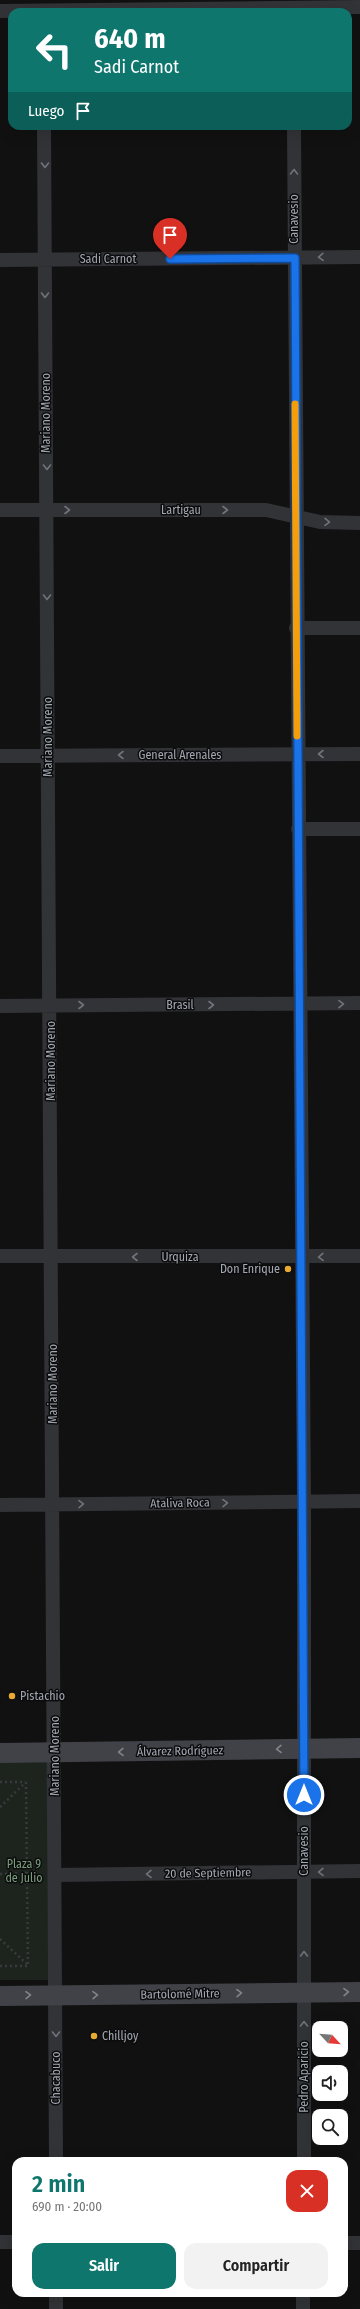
<!DOCTYPE html>
<html lang="es">
<meta charset="utf-8">
<style>
:root{--surface:#fff;--page:#f2f2f2;--text:#222;--muted:#767676;--accent:#0f766e}
body{margin:0;font-family:"Fira Sans Condensed",sans-serif;background:var(--page);color:var(--text);height:100vh;display:flex;flex-direction:column;font-size:15px;white-space:nowrap}
*{box-sizing:border-box;margin:0}
p{font-size:13px;color:var(--muted)}
.icon{flex:none;width:22px;height:22px;fill:none;stroke:currentColor;stroke-width:2;stroke-linecap:round;stroke-linejoin:round}
.map{position:relative;flex:1;overflow:hidden}
.details{position:absolute;left:12px;top:2157px;width:336px;height:140px;display:flex;flex-direction:column;background:var(--surface);border-radius:12px;box-shadow:0 4px 16px #0002}
.details>*{flex:none}
.banner{position:absolute;left:8px;top:8px;width:344px;height:122px;border-radius:12px;box-shadow:0 4px 16px #0002;background:#0f766e;color:#fff;overflow:hidden}
.needle{width:26px;rotate:116deg}
.controls{position:absolute;left:312px;top:2021px;display:grid;gap:8px}
.controls a{display:grid;place-items:center;width:36px;height:36px;border-radius:8px;background:var(--surface);box-shadow:0 4px 16px #0002;font-size:20px}
.pin{position:absolute;display:grid;place-items:center;width:34px;height:34px;color:#fff;margin:-41px -17px;border-radius:50% 50% 50% 0;rotate:-45deg;box-shadow:0 0 4px #0007}
.pin .icon{rotate:45deg}
.me{position:absolute;width:44px;margin:-22px;rotate:0deg;stroke-linejoin:round;filter:drop-shadow(0 0 3px #0008)}
.turn{display:flex;align-items:center;gap:14px;height:84px;padding:0 20px;font-size:18px}
.turn .icon{width:52px;height:52px;stroke-width:2.5}
.turn b{display:block;font-size:28px;line-height:34px}
.then{display:flex;align-items:center;height:38px;padding:0 20px;background:#0003;gap:8px;font-size:15px}
.round{display:grid;place-items:center;flex:none;width:42px;height:42px;border-radius:12px;background:var(--page)}
.overview{display:flex;align-items:center;justify-content:space-between;height:68px;padding:0 20px}
h1{font-size:24px;font-weight:600;line-height:30px;color:var(--accent)}
.button{display:flex;gap:8px;margin-top:auto;padding:8px 20px}
.button a{flex:1;height:46px;border-radius:12px;background:var(--accent);color:#fff;font-size:16px;font-weight:600;line-height:46px;text-align:center}
.button a+a{background:var(--page);color:var(--text)}
.map>svg:first-child{display:block}
</style>
<div class="map">
<svg width="360" height="2309" viewBox="0 0 360 2309">
<rect width="100%" height="100%" fill="#111112"/>
<path fill="#1d241e" d="M0,1761H47L48,1980H0Z"/>
<g fill="none" stroke-linecap="round" stroke-linejoin="round">
<path stroke="#383a3e" stroke-width="2.5" stroke-dasharray="2 3" stroke-linecap="butt" d="M0,1782H25
M26,1782L28,1966
M0,1807L26,1782
M0,1874L27,1873
M0,1939L28,1965
M0,1966H28"/>
<path stroke="#323337" stroke-width="14" d="M0,11L360,7
M44,126L56,2161
M294,126L304,1502V2161
M0,260L360,257
M0,510H266L320,522L360,523
M296,628H360
M0,756L360,754
M298,829H360
M0,1006L360,1003
M0,1256H360
M0,1505L360,1501
M56,1875L360,1871
M0,2242H16
M344,2243H360
M56,2309V2293
M303,2309V2293"/>
<path stroke="#404247" stroke-width="20" d="M0,1753L360,1748
M0,1996L360,1992"/>
</g>
<defs><path id="oneway-chevron" d="M-2-3.5L2.5 0L-2 3.5" fill="none" stroke-width="1.6" stroke-linecap="round" stroke-linejoin="round"/></defs>
<g stroke="#70737b">
<use href="#oneway-chevron" transform="translate(45 165) rotate(90)"/>
<use href="#oneway-chevron" transform="translate(294 172) rotate(-90)"/>
<use href="#oneway-chevron" transform="translate(321 257) rotate(179)"/>
<use href="#oneway-chevron" transform="translate(45 295) rotate(90)"/>
<use href="#oneway-chevron" transform="translate(47 467) rotate(90)"/>
<use href="#oneway-chevron" transform="translate(67 510)"/>
<use href="#oneway-chevron" transform="translate(225 510)"/>
<use href="#oneway-chevron" transform="translate(327 522) rotate(1)"/>
<use href="#oneway-chevron" transform="translate(47 597) rotate(90)"/>
<use href="#oneway-chevron" transform="translate(321 754) rotate(180)"/>
<use href="#oneway-chevron" transform="translate(121 755) rotate(180)"/>
<use href="#oneway-chevron" transform="translate(341 1004) rotate(-1)"/>
<use href="#oneway-chevron" transform="translate(81 1005)"/>
<use href="#oneway-chevron" transform="translate(211 1005)"/>
<use href="#oneway-chevron" transform="translate(135 1257) rotate(-180)"/>
<use href="#oneway-chevron" transform="translate(321 1257) rotate(179)"/>
<use href="#oneway-chevron" transform="translate(225 1503) rotate(-1)"/>
<use href="#oneway-chevron" transform="translate(81 1504) rotate(-1)"/>
<use href="#oneway-chevron" transform="translate(321 1872) rotate(179)"/>
<use href="#oneway-chevron" transform="translate(149 1874) rotate(179)"/>
<use href="#oneway-chevron" transform="translate(304 1954) rotate(-90)"/>
<use href="#oneway-chevron" transform="translate(304 2024) rotate(-90)"/>
<use href="#oneway-chevron" transform="translate(56 2034) rotate(90)"/>
</g>
<g stroke="#80848d">
<use href="#oneway-chevron" transform="translate(279 1749) rotate(179)"/>
<use href="#oneway-chevron" transform="translate(121 1752) rotate(179)"/>
<use href="#oneway-chevron" transform="translate(346 1992) rotate(-1)"/>
<use href="#oneway-chevron" transform="translate(239 1993) rotate(-1)"/>
<use href="#oneway-chevron" transform="translate(28 1995) rotate(-1)"/>
<use href="#oneway-chevron" transform="translate(95 1995) rotate(-1)"/>
</g>
<g fill="none" stroke-linecap="round" stroke-linejoin="round">
<defs>
<path id="route" d="M170,259L295,258L304,1795"/>
</defs>
<use href="#route" stroke="#114b97" stroke-width="10"/>
<use href="#route" stroke="#1a73e8" stroke-width="7"/>
<path stroke="#f59e0b" stroke-width="7" d="M295,404L297,736"/>
</g>
<g fill="#e9aa32" stroke="#0c0c0d" stroke-width="1.5">
<circle cx="288" cy="1269" r="4"/>
<circle cx="12" cy="1696" r="4"/>
<circle cx="94" cy="2036" r="4"/>
</g>
<g text-anchor="middle" dominant-baseline="central" stroke-width="3" stroke-linejoin="round" paint-order="stroke">
<g font-size="12" fill="#a2a7b2" stroke="#0c0c0d">
<text transform="translate(294 219) rotate(-90)">Canavesio</text>
<text x="108" y="259">Sadi Carnot</text>
<text transform="translate(46 413) rotate(-90)">Mariano Moreno</text>
<text x="181" y="510">Lartigau</text>
<text transform="translate(48 737) rotate(-90)">Mariano Moreno</text>
<text x="180" y="755">General Arenales</text>
<text x="180" y="1005">Brasil</text>
<text transform="translate(51 1061) rotate(-90)">Mariano Moreno</text>
<text x="180" y="1257">Urquiza</text>
<text transform="translate(53 1384) rotate(-90)">Mariano Moreno</text>
<text transform="translate(180 1503) rotate(-1)">Ataliva Roca</text>
<text transform="translate(180 1751) rotate(-1)">Álvarez Rodríguez</text>
<text transform="translate(55 1756) rotate(-90)">Mariano Moreno</text>
<text transform="translate(304 1851) rotate(-90)">Canavesio</text>
<text transform="translate(208 1873) rotate(-1)">20 de Septiembre</text>
<text transform="translate(180 1994) rotate(-1)">Bartolomé Mitre</text>
<text transform="translate(304 2077) rotate(-90)">Pedro Aparicio</text>
<text transform="translate(56 2078) rotate(-90)">Chacabuco</text>
</g>
<g font-size="12" fill="#a2a7b2" stroke="#0c0c0d" text-anchor="start">
<text x="280" y="1269" text-anchor="end">Don Enrique</text>
<text x="20" y="1696">Pistachio</text>
<text x="102" y="2036">Chilljoy</text>
</g>
<g font-size="12" fill="#7a9d7c" stroke="#0c0c0d">
<text x="24" y="1864">Plaza 9<tspan x="24" dy="14">de Julio</tspan></text>
</g>
</g>
</svg>
<div class="controls">
<a><svg class="needle" viewBox="-14 -14 28 28"><path d="M0-13l5 13h-10z" fill="#e53935"/><path d="M0 13l5-13h-10z" fill="#767676"/></svg></a>
<a><svg class="icon" aria-label="sound" viewBox="0 0 24 24"><path d="M4 9h4l5-4v14l-5-4H4zM17 9q2 3 0 6"/></svg></a>
<a><svg class="icon" aria-label="search" viewBox="0 0 24 24"><circle cx="10" cy="10" r="6"/><path d="M15 15l6 6"/></svg></a>
</div>
<div class="pin" style="left:170px;top:259px;background:#d93025"><svg class="icon" aria-label="arrive" viewBox="0 0 24 24"><path d="M6 21V4h12l-3 4 3 4H6"/></svg></div>
<svg class="me" style="left:304px;top:1795px" viewBox="-20 -20 40 40"><circle r="17" fill="#1a73e8" stroke="#fff" stroke-width="3"/><path d="M0-11L8 9 0 5-8 9z" fill="#fff"/></svg>
<div class="banner">
<div class="turn"><svg class="icon" aria-label="left" viewBox="0 0 24 24"><path d="M17 20v-9H6M10 6l-5 5 5 5"/></svg><div><b>640 m</b>Sadi Carnot</div></div>
<div class="then">Luego<svg class="icon" aria-label="arrive" viewBox="0 0 24 24"><path d="M6 21V4h12l-3 4 3 4H6"/></svg></div>
</div>
<section class="details">
<div class="overview"><div><h1>2 min</h1><p>690 m · 20:00</p></div><a class="round" style="background:#d93025;color:#fff"><svg class="icon" aria-label="close" viewBox="0 0 24 24"><path d="M6 6l12 12M18 6L6 18"/></svg></a></div>
<div class="button"><a>Salir</a><a>Compartir</a></div>
</section>
</div>
